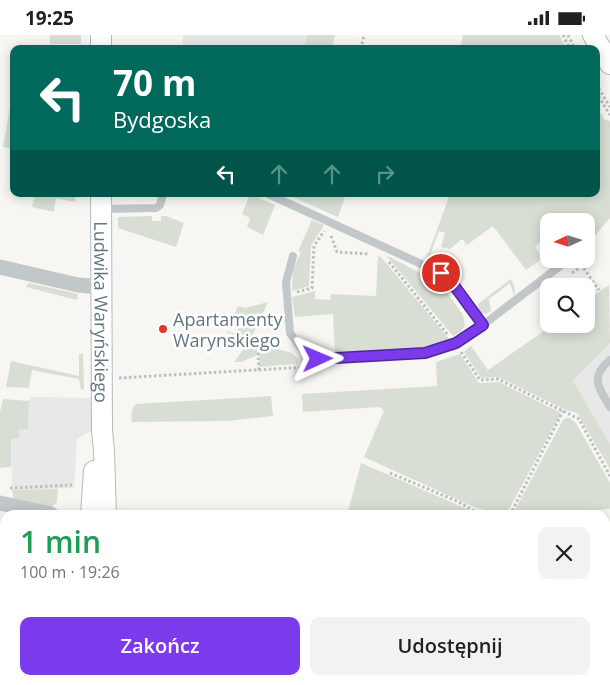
<!DOCTYPE html>
<html lang="pl">
<meta charset="utf-8">
<style>
:root{--surface:#fff;--page:#f2f2f2;--text:#202124;--muted:#757577;--accent:#7c3aed}
body{margin:0;font-family:"Open Sans",sans-serif;background:var(--page);color:var(--text);height:100vh;display:flex;flex-direction:column;font-size:19px;white-space:nowrap}
*{box-sizing:border-box;margin:0}
p{font-size:16px;color:var(--muted)}
.icon{flex:none;width:28px;height:28px;fill:none;stroke:currentColor;stroke-width:2;stroke-linecap:round;stroke-linejoin:round}
.map{position:relative;flex:1;overflow:hidden}
.side{position:absolute;left:0px;top:475px;width:610px;height:175px;display:flex;flex-direction:column;background:var(--surface);border-radius:15px 15px 0 0;box-shadow:0 2px 12px #0003}
.side>*{flex:none}
.hud{position:absolute;left:10px;top:10px;width:590px;height:152px;border-radius:10px;box-shadow:0 2px 12px #0003;background:#00695c;color:#fff;overflow:hidden}
.needle{width:32px;rotate:266deg}
.fabs{position:absolute;left:540px;top:178px;display:grid;gap:10px}
.fabs a{display:grid;place-items:center;width:55px;height:55px;border-radius:10px;background:var(--surface);box-shadow:0 2px 12px #0003;font-size:25px}
.pin{position:absolute;display:grid;place-items:center;width:42px;height:42px;color:#fff;margin:-21px;border:2px solid #fff;border-radius:50%;box-shadow:0 1px 5px #0007}
.me{position:absolute;width:55px;margin:-28px;rotate:89deg;stroke-linejoin:round;filter:drop-shadow(0 0 4px #0008)}
.turn{display:flex;align-items:center;gap:18px;height:105px;padding:0 20px;font-size:22px}
.turn .icon{width:65px;height:65px;stroke-width:2.5}
.turn b{display:block;font-size:35px;line-height:42px}
.lanes{display:flex;align-items:center;height:48px;padding:0 20px;background:#0003;justify-content:center;gap:25px;direction:ltr}
.lanes .off{opacity:.35}
.round{display:grid;place-items:center;flex:none;width:52px;height:52px;border-radius:10px;background:var(--page)}
.head{display:flex;align-items:center;justify-content:space-between;height:85px;padding:0 20px}
h1{font-size:30px;font-weight:600;line-height:38px;color:#1e9e55}
.cta{display:flex;gap:10px;margin-top:auto;padding:10px 20px}
.cta a{flex:1;height:58px;border-radius:10px;background:var(--accent);color:#fff;font-size:20px;font-weight:600;line-height:58px;text-align:center}
.cta a+a{background:var(--page);color:var(--text)}
.status{display:flex;justify-content:space-between;align-items:center;height:35px;padding:0 25px;background:var(--surface);direction:ltr}
.status svg{height:14px;fill:currentColor}
.map>svg:first-child{display:block}
</style>
<div class="status"><b>19:25</b><svg viewBox="0 0 49 12"><path d="M0 12V9h3v3zM5 12V6h3v6zM10 12V3h3v9zM15 12V0h3v12zM26 1h20v11H26zM47 4h2v5h-2z"/></svg></div>
<div class="map">
<svg width="610" height="650" viewBox="0 0 610 650">
<rect width="100%" height="100%" fill="#f7f6f3"/>
<path fill="#e7e8e7" d="M183,0H307L304,14H183Z
M610,308V409L573,346Z
M30,362L92,363L91,396L77,404L74,453L12,455L11,403H19V394H28L29,366Z"/>
<path fill="#d9ded4" d="M50,0H81V9H50Z
M307,0H335L332,14H304Z
M463,0H559L567,14H460Z
M11,66L14,67V114L3,112Z
M596,71L605,85L608,84L610,87V183L587,210L591,214L586,220V186H549V197L535,212L543,223L526,235L493,191L467,210L462,204L450,214L441,212L445,198L439,196L429,223L427,222L450,159H596Z
M35,159H76L75,167L56,163L54,177L32,172Z
M250,159L275,170L263,200L247,192L250,183L242,179Z
M286,159H346L338,182Z
M152,181V186H161V181H166L184,188L176,212L118,193V182Z
M312,185L324,190L311,211L309,251L292,256L293,235L301,217L298,216Z
M386,220L441,249L463,280L465,290L461,297L453,301Z
M378,221L381,222L450,305C412,318 375,318 335,320L333,279L295,282L292,262L315,256V264L330,265L331,259L376,261Z
M511,244L515,253L514,261L510,248L489,264L491,276L486,279L479,277L478,269Z
M29,248L78,259L77,265L26,252Z
M609,250L610,308L573,346L610,409V434L577,378L568,376L498,342L481,343L464,317L471,311L488,335L554,289H586V266Z
M268,267L250,306L258,310L256,321L241,327H234L250,306L226,297L227,296L236,299L241,285L233,282L238,271L245,273Z
M260,309L292,318L298,324V329L259,332Z
M83,318L84,354L81,355L79,344L32,335L29,353L6,352L11,326L79,341V319Z
M460,319L479,348L499,347L561,378L508,476L502,480L474,472L364,422L384,376L380,372L303,377L302,359L437,351L436,327Z
M271,361L273,381L227,386L132,387C131,380 131,373 136,369Z
M3,364L29,366L28,394H19V403L11,404V432L0,433V377Z
M566,383H570L576,388L610,448V474L516,480L515,475L563,385Z
M361,428L474,477L476,480H347Z
M58,454L57,467L51,472L14,465L12,455Z
M160,645H222L220,650H161Z
M306,645H367L366,649L306,650Z"/>
<g fill="none" stroke-linecap="round" stroke-linejoin="round">
<defs>
<g id="secondary">
<path d="M593,0L610,29"/>
<path d="M101,14V0"/>
<path id="s1" d="M101,159L102,395L104,416L106,480"/>
<path d="M91,480L94,436"/>
<path d="M97,650V645"/>
</g>
</defs>
<use href="#secondary" stroke="#b4bbbe" stroke-width="22"/>
<path stroke="#bcbfc1" stroke-width="3" stroke-dasharray="2.5 2.5" stroke-linecap="butt" d="M563,0L570,14
M568,0L575,14
M361,14L364,0
M596,49L610,72
M596,57L610,80
M331,201L337,217L369,219
M542,208L549,215
M389,227L448,300
M572,238L582,231L599,255
M297,257L312,253L314,211L324,196
M461,317L480,345L498,344L579,384L610,441
M259,335L258,320L261,305L280,304
M119,343L307,332
M390,438L459,467L481,480
M10,453L72,450
M510,480L563,376
M605,482H610
M66,650V645"/>
<path stroke="#c2c7c9" stroke-width="8" d="M268,159L441,238L453,249L483,290
M101,174L156,173L160,170L163,159
M293,221L286,247L290,298L303,315L316,323L324,325L415,319L444,313L455,309L483,290L564,228
M610,325C589,342 599,353 610,372
M605,557L610,556"/>
<path stroke="#c2c7c9" stroke-width="15" d="M0,232L78,250L101,252
M0,468L51,479"/>
<use href="#secondary" stroke="#fff" stroke-width="20"/>
</g>
<g fill="none" stroke-linecap="round" stroke-linejoin="round">
<defs>
<path id="route" d="M318,324L425,318L456,308L483,290L453,249L441,238"/>
</defs>
<use href="#route" stroke="#51269a" stroke-width="12"/>
<use href="#route" stroke="#7c3aed" stroke-width="9"/>
</g>
<circle fill="#e33727" stroke="#fff" stroke-width="2" cx="163" cy="294" r="5"/>
<g text-anchor="middle" dominant-baseline="central" stroke-width="5" stroke-linejoin="round" paint-order="stroke">
<g font-size="18" fill="#62767f" stroke="#fff">
<text stroke="none"><textPath href="#s1" startOffset="118">Ludwika Waryńskiego</textPath></text>
</g>
<g font-size="18" fill="#62767f" stroke="#fff" text-anchor="start">
<text x="173" y="284">Apartamenty<tspan x="173" dy="21">Warynskiego</tspan></text>
</g>
</g>
</svg>
<div class="fabs">
<a><svg class="needle" viewBox="-14 -14 28 28"><path d="M0-13l5 13h-10z" fill="#e53935"/><path d="M0 13l5-13h-10z" fill="#757577"/></svg></a>
<a><svg class="icon" aria-label="search" viewBox="0 0 24 24"><circle cx="10" cy="10" r="6"/><path d="M15 15l6 6"/></svg></a>
</div>
<div class="pin" style="left:441px;top:238px;background:#d93025"><svg class="icon" aria-label="arrive" viewBox="0 0 24 24"><path d="M6 21V4h12l-3 4 3 4H6"/></svg></div>
<svg class="me" style="left:318px;top:324px" viewBox="-20 -20 40 40"><path d="M0-17L14 15 0 8-14 15z" fill="#7c3aed" stroke="#fff" stroke-width="4"/></svg>
<div class="hud">
<div class="turn"><svg class="icon" aria-label="left" viewBox="0 0 24 24"><path d="M17 20v-9H6M10 6l-5 5 5 5"/></svg><div><b>70 m</b>Bydgoska</div></div>
<div class="lanes"><svg class="icon" aria-label="left" viewBox="0 0 24 24"><path d="M17 20v-9H6M10 6l-5 5 5 5"/></svg><svg class="icon off" aria-label="ahead" viewBox="0 0 24 24"><path d="M12 20V5M6 11l6-6 6 6"/></svg><svg class="icon off" aria-label="ahead" viewBox="0 0 24 24"><path d="M12 20V5M6 11l6-6 6 6"/></svg><svg class="icon off" aria-label="right" viewBox="0 0 24 24"><path d="M7 20v-9h11M14 6l5 5-5 5"/></svg></div>
</div>
<section class="side">
<div class="head"><div><h1>1 min</h1><p>100 m · 19:26</p></div><a class="round"><svg class="icon" aria-label="close" viewBox="0 0 24 24"><path d="M6 6l12 12M18 6L6 18"/></svg></a></div>
<div class="cta"><a>Zakończ</a><a>Udostępnij</a></div>
</section>
</div>
